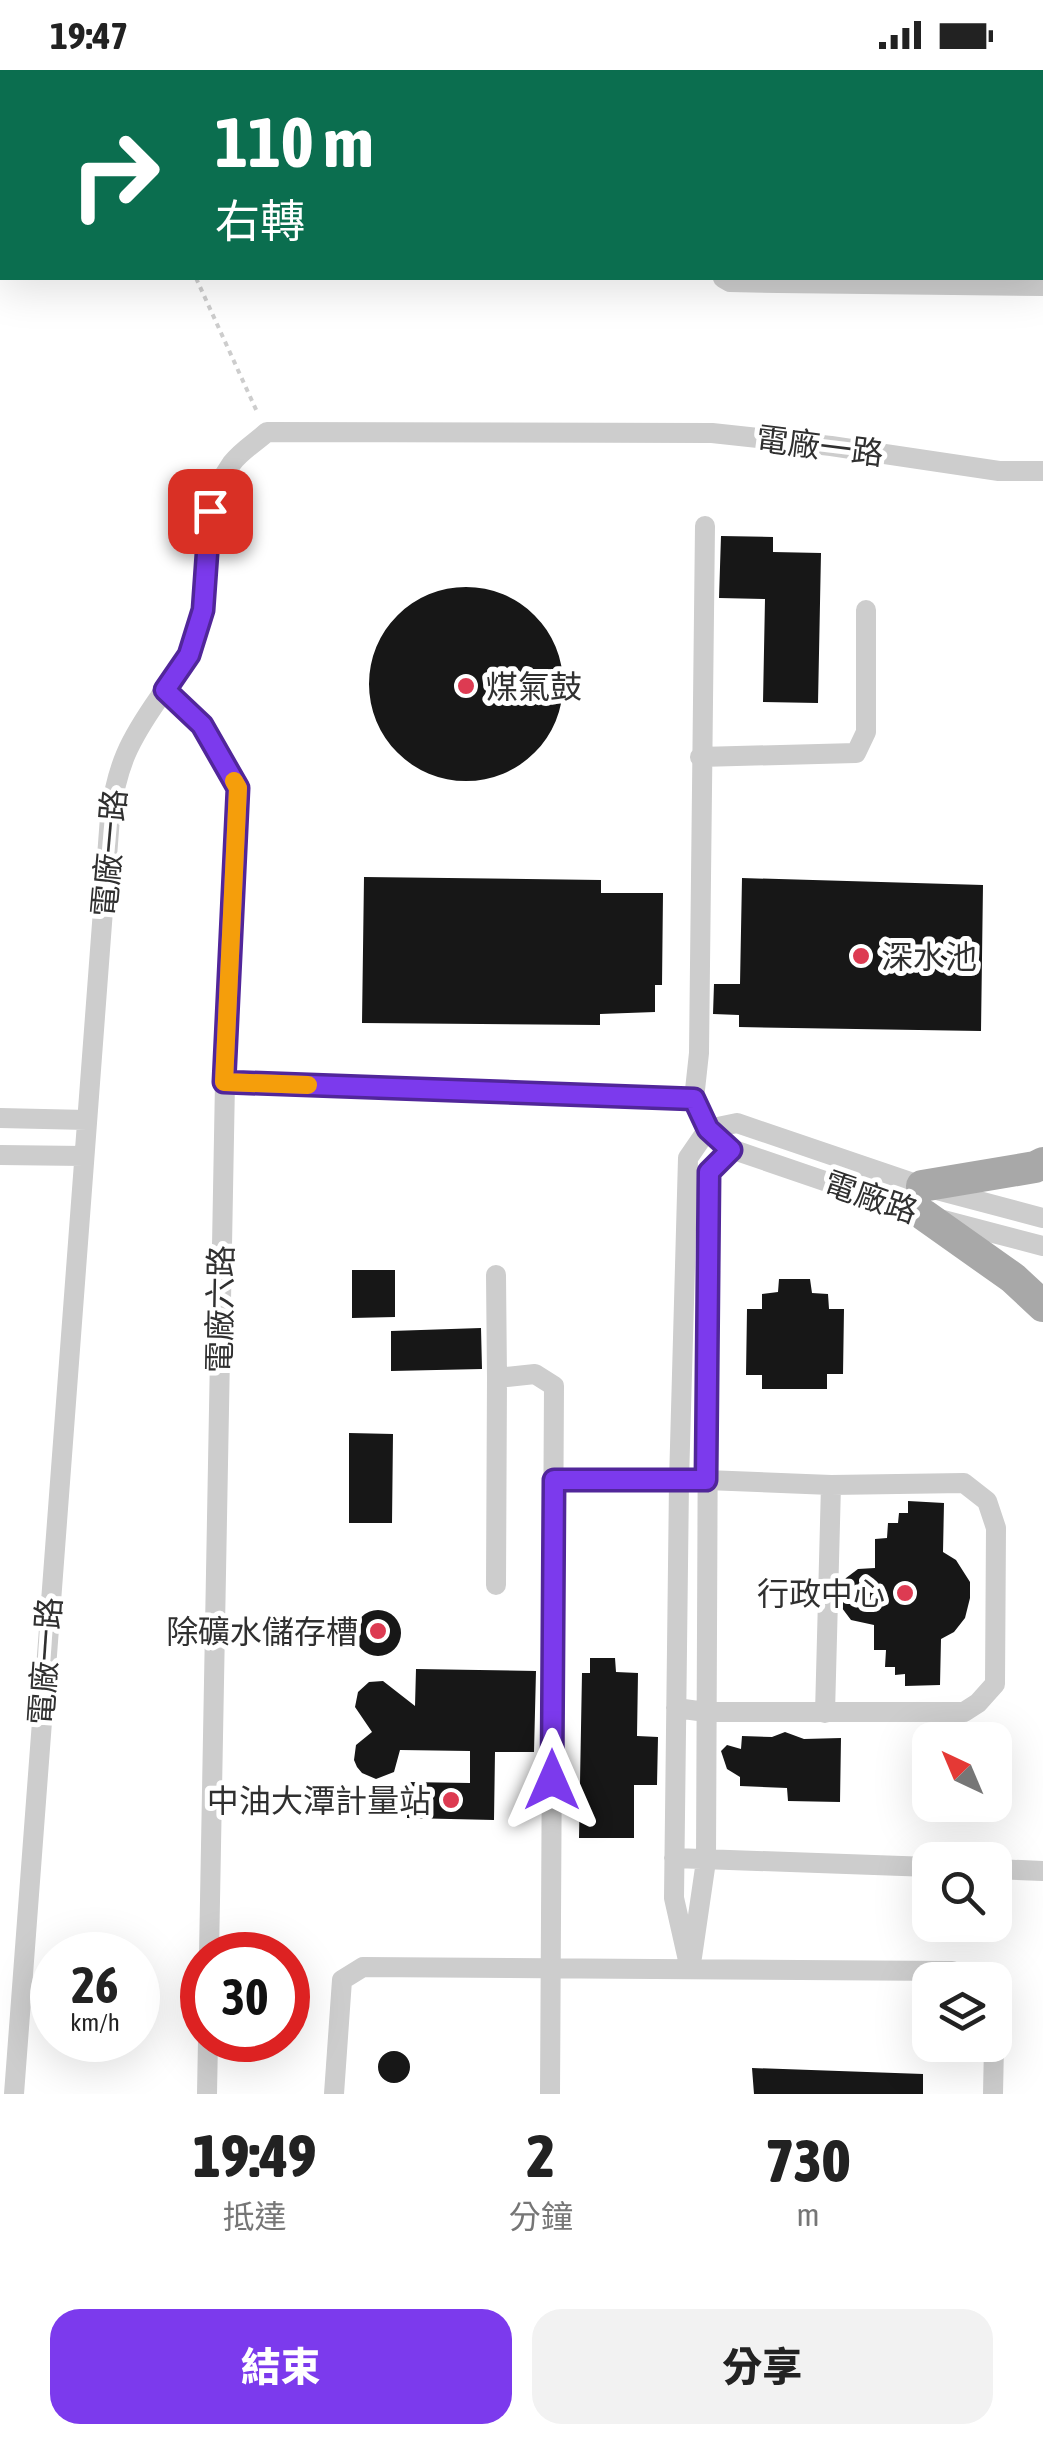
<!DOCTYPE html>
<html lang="zh-TW">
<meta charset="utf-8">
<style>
:root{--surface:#fff;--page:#f2f2f2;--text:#222;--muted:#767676;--accent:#7c3aed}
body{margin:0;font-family:"Asap Condensed","Noto Sans TC",sans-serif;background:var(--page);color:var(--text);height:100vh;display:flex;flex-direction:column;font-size:38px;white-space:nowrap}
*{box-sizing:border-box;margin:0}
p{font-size:32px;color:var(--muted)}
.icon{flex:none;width:55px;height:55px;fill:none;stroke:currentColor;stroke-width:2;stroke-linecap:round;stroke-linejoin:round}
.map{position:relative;height:2024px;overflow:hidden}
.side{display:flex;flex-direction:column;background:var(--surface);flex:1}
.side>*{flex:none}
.hud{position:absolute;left:0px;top:0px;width:1045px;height:210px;box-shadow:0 10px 40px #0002;background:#0b6e4f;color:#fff;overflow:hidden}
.needle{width:65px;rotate:316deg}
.buttons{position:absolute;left:912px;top:1652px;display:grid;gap:20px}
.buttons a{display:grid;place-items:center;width:100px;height:100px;border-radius:20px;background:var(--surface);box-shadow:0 10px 40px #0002;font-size:50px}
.speed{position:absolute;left:30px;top:1862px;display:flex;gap:20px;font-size:50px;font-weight:700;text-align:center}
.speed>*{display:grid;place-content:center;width:130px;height:130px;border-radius:50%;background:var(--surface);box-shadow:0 10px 40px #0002;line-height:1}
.speed small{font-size:25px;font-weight:400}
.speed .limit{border:15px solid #d22;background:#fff;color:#111}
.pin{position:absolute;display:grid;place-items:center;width:85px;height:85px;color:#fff;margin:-42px;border-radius:20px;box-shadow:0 5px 15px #0006}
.me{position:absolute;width:110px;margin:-55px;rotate:0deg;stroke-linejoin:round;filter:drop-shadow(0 0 8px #0008)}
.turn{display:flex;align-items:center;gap:35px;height:210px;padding:0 50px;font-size:45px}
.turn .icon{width:130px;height:130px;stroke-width:2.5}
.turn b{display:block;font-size:70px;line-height:85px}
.eta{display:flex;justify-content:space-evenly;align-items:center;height:170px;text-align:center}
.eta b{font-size:60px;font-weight:800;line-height:70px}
.cta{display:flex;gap:20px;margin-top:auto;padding:20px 50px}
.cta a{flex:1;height:115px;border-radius:30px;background:var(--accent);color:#fff;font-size:40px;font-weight:800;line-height:115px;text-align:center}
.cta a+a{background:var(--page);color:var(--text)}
.status{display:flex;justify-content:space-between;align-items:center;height:70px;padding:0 50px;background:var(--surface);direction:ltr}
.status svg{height:28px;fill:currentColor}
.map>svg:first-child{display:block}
</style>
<div class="status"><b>19:47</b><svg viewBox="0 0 49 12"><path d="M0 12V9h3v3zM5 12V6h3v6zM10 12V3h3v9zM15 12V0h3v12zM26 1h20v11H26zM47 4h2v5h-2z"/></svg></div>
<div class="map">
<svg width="1043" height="2024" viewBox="0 0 1043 2024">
<rect width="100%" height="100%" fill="#fff"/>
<path fill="#171717" d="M721,466L773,467V482L821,483L818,633L763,632L765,529L719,528Z
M369 614a97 97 0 1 1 194 0a97 97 0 1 1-194 0Z
M364,807L601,810V823H663L662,915H655V942L600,944V955L362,953Z
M742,808L983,815L981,961L739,957V945L713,944L714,914H740Z
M352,1200H395V1247L352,1248Z
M779,1209H810L812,1223L828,1224L829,1239H844L843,1304H827V1319H762V1305H746L747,1239H762V1224L778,1222Z
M481,1258L482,1299L391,1301V1261Z
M349,1363L393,1364L392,1453H349Z
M908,1431L944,1433L943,1482L956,1490L970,1512V1528L965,1548L954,1562L941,1569L940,1615L905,1616V1604L895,1605V1597H885L886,1580H874V1555L851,1550L842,1538V1515L846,1508L858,1499L875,1498V1469L887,1468L888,1453H898L899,1443H908Z
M355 1563a23 23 0 1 1 46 0a23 23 0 1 1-46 0Z
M590,1588H615L616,1602L638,1603L637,1666L658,1667L657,1715H634V1768H579L582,1603H590Z
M416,1599L536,1601L534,1682H495L494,1750L407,1748L408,1712L470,1713V1681L400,1680L394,1702L376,1709L362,1703L357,1697L354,1690L356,1675L372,1662L355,1637L358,1622L369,1612L383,1611L415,1636Z
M785,1662L804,1669L841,1668L840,1732L788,1731L787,1718L740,1716V1707L727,1699L721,1681L727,1675L741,1679L742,1666L772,1667Z
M378 1997a16 16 0 1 1 32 0a16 16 0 1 1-32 0Z
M752,1998L923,2004V2024H754Z"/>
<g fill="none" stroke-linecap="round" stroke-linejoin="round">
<path stroke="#cdcdcd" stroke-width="4" stroke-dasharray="5 5" stroke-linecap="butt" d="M150,0L151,2
M196,208L258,344"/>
<path stroke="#cdcdcd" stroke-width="20" d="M212,2V0
M723,208L730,212L778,213L1043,216
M165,619L202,655L238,718L225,1012L209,1885
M700,687L856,683L866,662V540
M225,1012L694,1029
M694,1029L699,983L705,456
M694,1029L708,1059L731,1079L924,1145L1043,1176
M0,1048L87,1050
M0,1085L84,1086
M496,1205L497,1308
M554,1410H706L831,1415L964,1413L987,1431L996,1458L995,1614L978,1633L964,1642H706L676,1638
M496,1515L497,1308L535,1304L554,1316L550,2024
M825,1643L831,1415
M674,1788L930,1797
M995,1799L1043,1801
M692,1887L706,1791L709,1101L731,1079
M690,1899L674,1828L679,1412L688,1088L708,1059L737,1053L922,1116L1043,1148
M14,2024L110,747C117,695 129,671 159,628C168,614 182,600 189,584C218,523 191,449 232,393C241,381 256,372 267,362L712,363L831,376L999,401H1043
M207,2024L208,1970
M334,2024L342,1910L363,1897L952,1901L981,1910
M993,2024L994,1975"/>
<path stroke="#a8a8a8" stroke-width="32" d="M922,1116L1035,1097L1043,1093
M924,1145L1013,1208L1043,1236"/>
</g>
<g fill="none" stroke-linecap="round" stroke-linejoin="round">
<defs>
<path id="route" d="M210,441L203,540L189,585L165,620L202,655L238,718L224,1012L694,1029L708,1059L731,1080L709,1102L706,1410H554L552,1710"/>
</defs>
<use href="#route" stroke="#51269a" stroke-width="25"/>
<use href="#route" stroke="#7c3aed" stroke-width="18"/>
<path stroke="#f59e0b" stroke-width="18" d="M234,711L238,718L224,1012L308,1015"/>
</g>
<g fill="#dd3b52" stroke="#fff" stroke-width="4">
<circle cx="466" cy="616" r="10"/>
<circle cx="861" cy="886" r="10"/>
<circle cx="905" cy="1523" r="10"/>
<circle cx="378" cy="1561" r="10"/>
<circle cx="451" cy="1730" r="10"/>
</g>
<g text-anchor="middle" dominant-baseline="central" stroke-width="10" stroke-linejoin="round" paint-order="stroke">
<g font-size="32" fill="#303030" stroke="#fff">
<text transform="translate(820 376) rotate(7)">電廠一路</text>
<text transform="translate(109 783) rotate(-85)">電廠一路</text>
<text transform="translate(871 1127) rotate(19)">電廠路</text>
<text transform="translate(220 1239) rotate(-89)">電廠六路</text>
<text transform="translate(45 1591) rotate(-86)">電廠一路</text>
</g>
<g font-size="32" fill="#303030" stroke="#fff" text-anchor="end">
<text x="486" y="616" text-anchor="start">煤氣鼓</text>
<text x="881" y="886" text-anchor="start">深水池</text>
<text x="885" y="1523">行政中心</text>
<text x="358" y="1561">除礦水儲存槽</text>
<text x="431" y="1730">中油大潭計量站</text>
</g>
</g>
</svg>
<div class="buttons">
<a><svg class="needle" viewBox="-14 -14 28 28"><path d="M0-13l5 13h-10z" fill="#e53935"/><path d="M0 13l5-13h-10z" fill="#767676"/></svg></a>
<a><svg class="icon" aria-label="search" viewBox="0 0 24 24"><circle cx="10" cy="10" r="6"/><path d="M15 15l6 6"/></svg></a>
<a><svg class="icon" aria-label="layers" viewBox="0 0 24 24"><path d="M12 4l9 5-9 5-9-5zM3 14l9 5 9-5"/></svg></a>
</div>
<div class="speed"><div>26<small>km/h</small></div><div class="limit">30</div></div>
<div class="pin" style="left:210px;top:441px;background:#d93025"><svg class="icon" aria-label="arrive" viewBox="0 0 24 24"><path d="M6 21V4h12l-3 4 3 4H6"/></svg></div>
<svg class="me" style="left:552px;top:1710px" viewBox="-20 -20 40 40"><path d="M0-17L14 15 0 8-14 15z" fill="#7c3aed" stroke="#fff" stroke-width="4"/></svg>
<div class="hud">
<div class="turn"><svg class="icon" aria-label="right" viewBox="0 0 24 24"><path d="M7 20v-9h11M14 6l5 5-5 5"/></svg><div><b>110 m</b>右轉</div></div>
</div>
</div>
<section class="side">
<div class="eta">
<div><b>19:49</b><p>抵達</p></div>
<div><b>2</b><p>分鐘</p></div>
<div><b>730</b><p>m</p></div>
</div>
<div class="cta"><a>結束</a><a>分享</a></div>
</section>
